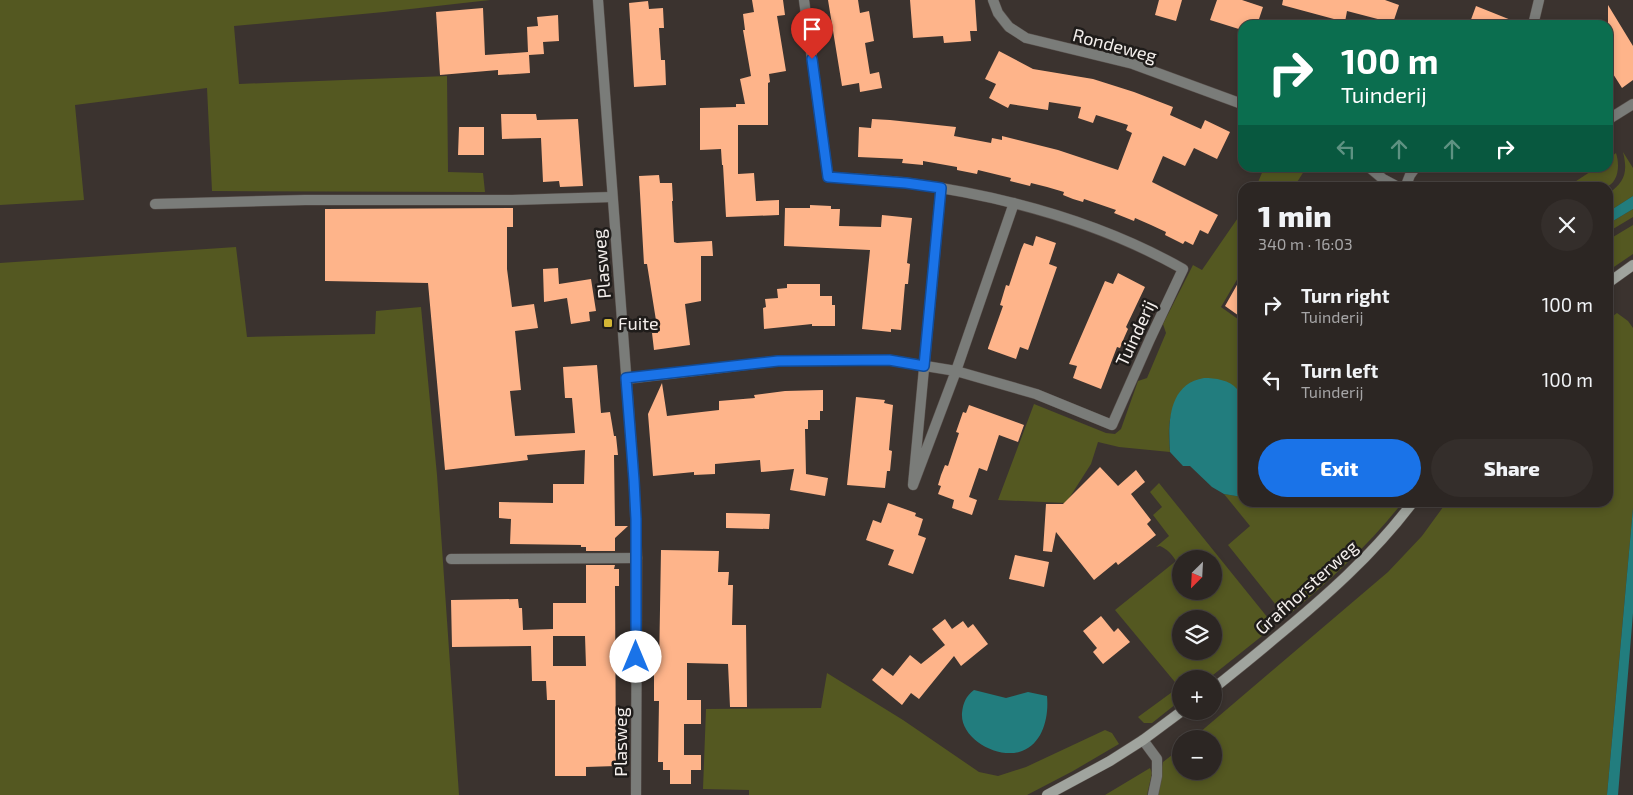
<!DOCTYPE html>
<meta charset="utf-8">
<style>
:root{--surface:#2c2623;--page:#342e2b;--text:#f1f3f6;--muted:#a6a5a6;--line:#484341;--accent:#1a73e8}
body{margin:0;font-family:"Exo 2",sans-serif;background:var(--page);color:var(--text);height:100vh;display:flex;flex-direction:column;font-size:19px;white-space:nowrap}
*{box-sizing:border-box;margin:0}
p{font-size:16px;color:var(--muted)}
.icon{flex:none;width:28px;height:28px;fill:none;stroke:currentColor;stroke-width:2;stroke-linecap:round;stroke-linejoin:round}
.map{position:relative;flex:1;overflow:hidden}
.panel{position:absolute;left:1238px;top:182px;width:375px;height:325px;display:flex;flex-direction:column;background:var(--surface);border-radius:15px;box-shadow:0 2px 8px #0003,0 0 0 1px var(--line)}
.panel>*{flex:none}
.guide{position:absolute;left:1238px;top:20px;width:375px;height:152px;border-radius:15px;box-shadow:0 2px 8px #0003,0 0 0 1px var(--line);background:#0b6e4f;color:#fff;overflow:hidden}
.needle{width:32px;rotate:204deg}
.tools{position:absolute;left:1172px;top:550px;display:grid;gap:10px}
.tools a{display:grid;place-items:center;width:50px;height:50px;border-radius:50%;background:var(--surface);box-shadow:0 2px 8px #0003,0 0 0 1px var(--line);font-size:25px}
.pin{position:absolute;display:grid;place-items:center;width:42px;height:42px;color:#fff;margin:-51px -21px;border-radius:50% 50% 50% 0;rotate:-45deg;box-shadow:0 0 5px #0007}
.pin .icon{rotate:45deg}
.me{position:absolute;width:55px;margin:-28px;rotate:0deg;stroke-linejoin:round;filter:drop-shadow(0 0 4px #0008)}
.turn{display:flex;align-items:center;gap:18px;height:105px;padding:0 20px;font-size:22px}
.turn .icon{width:65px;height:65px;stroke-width:2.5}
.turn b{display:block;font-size:35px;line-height:42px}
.lanes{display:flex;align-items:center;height:48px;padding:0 20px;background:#0003;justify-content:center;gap:25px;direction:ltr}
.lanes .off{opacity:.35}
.round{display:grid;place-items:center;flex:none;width:52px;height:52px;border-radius:26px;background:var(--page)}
.overview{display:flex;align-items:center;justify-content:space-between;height:85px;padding:0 20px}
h1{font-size:30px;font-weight:800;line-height:38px}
.cta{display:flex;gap:10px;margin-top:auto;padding:10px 20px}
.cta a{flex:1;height:58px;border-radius:30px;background:var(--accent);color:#fff;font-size:20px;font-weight:800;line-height:58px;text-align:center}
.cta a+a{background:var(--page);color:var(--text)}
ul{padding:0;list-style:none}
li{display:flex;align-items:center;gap:15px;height:75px;padding:0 20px}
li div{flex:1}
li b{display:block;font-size:19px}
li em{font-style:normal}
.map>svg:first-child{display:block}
</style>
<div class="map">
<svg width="1633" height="795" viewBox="0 0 1633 795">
<rect width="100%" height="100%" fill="#3b332f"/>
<path fill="#545821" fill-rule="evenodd" d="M0,0H490L384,12L234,26L239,84L447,76L448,172L483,173L485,192L212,191L207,88L75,105L84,200L0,205Z
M1623,152L1633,168V196L1608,212V194C1625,182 1628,172 1623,152Z
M1616,153C1620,165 1619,184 1604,188C1594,190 1577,188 1567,187L1596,168H1608V159Z
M1264,168H1306L1294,187H1256Z
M1633,209V217L1608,232V224Z
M1242,212V271L1221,307L1242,322V406L1239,390L1176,400C1168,419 1168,432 1170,452L1119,447L1098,442L1091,464L1066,503L998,500L1034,404L1106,433L1115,434L1121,429L1138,381L1147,378L1166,333L1163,324L1193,265L1202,270Z
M1633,225V254L1608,271V240Z
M236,247L247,337L375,334L376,311L421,307L437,475L459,795H0V263Z
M1617,313L1628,321L1633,328V508L1607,795H1156L1163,762L1181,748V771H1214V739H1192L1388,572L1422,536L1446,503L1608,502V320Z
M1159,483L1272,623V628L1208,679H1181V700L1152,723H1144L1138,717L1179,687L1115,610L1176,561C1172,554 1167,549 1160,546L1156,547L1169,536L1153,515L1162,507L1150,492ZM1181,559H1214V591H1181ZM1181,619H1214V651H1181Z
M1224,494L1242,497V502L1402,503C1370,544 1331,579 1291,613H1284L1280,610L1228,545L1250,526Z
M827,673L903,720L979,772L998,776L1026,767L1105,730L1112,733L1119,744L1073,771L1027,795H749V790L703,789L706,709L821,708Z
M1150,768L1152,773L1147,795H1105Z"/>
<path fill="#227d7e" d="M1633,196V209L1608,224V212Z
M1204,378C1215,378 1230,380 1237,389C1247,401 1243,477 1242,497L1224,494L1212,487L1190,466H1183L1170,452C1168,423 1168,384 1204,378Z
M1633,508V613L1618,795H1607Z
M974,690L1006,698L1028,692L1047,696C1049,717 1043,743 1022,751C999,760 960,739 962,713C963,703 966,696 974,690Z"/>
<path fill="#feb48a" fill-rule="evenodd" d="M752,0H783L785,15L777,16L786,71L769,74L770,82L768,83V125H738V174L754,173L756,201L779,200V215L726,217L723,165H722L721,149L700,150V108L736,107V104H745L740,79L751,76L743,30H745L743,14L754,12Z
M828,0H858L860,13L869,11L874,41L865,43L870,74L879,72L882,88L860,92L859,83L842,86Z
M910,0H975L977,31H970L971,41L944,43L943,36L913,38Z
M1159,0H1182L1176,21L1155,15Z
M1217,0H1242L1263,7L1257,25H1242V30L1210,20Z
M1283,0H1385L1399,5L1393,23L1347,11L1345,22L1282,5Z
M648,1L649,9L663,8L664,28H659L661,60H665L666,85L634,87L629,3Z
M1608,5L1633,46V80L1622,88L1608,66Z
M1476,6L1521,24V25H1469Z
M483,8L485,55L528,52L527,27L538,26L537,17L558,15L559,41L543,42L544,54L529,55L530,73L498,75V70L440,75L436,12Z
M999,51L1033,69L1093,79L1134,92L1173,107L1170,115L1201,129L1205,120L1230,132L1217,159L1194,148L1185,166L1163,156L1152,182L1218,215L1208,234L1200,230L1193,245L1185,241L1183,244L1165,235L1166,232L1151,225L1135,218L1134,221L1114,213L1116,210L1084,199L1083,202L1073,199L1063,195L1064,192L1047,187L1031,183L1030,186L1010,181L1011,178L978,170L977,174L957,170V167L923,161V165L902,163L903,159L858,157L859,127L871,128L872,119L890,120L956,127L954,136L991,143L992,138L1002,140V136L1058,150L1118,170L1132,133L1126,130L1128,125L1096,115L1093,123L1078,118L1081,107L1049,102L1048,110L1010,104L1008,108L989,98L996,84L985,79Z
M501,114H536L537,120L578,119L583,186L560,187L559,181L543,182L541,138L502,139Z
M459,127H484V155H458Z
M659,175L660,183H672L673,201H672L674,242L677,243L712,241L713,256H701V301L685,304L690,345L654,350L652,333H658L647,264H644L639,176Z
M810,205L831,206V209H840L839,226L881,227L882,215L912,218L907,263L910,264L908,284H905L901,330L891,329V332L862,329L870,250L784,246L785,208H810Z
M513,208V227H507V269L512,307L534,304L538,328L515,331L521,390L510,391L515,436L575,433L572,398H565L563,367L597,365L601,413L610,412L614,436H616L618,455H614L615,526H628L615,538V551H586V547H581V545L510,544L511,519L499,518V502L553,503V484H584L585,450L527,455L528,460L445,470L428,283L325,281V209Z
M1036,236L1056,243L1049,264L1057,267L1028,350L1020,347L1016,359L988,349V348L1003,306L1000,305L1006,285L1009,286L1021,250L1024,243L1033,246Z
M558,268L559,284L591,279L596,311L589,312L590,321L571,324L567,298L544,302L543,269Z
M1118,273L1145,287L1126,327L1128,329L1124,338L1120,348L1117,347L1101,389L1073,378L1077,366L1069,364L1105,281L1113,284Z
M1242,276V318L1225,306Z
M787,284H820V296H832V305H835V326H812V324L764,329L763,308L766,307L765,299L778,298L777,289L787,288Z
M662,383L667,416L719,410V401L755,398L754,395L785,391L823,390V411H820V420H808V429H805L806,474L828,478L825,496L790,490L794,469L761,472L760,460L715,464V474L694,475V472L653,476L648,414Z
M856,397L885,400L884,403L893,405L889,450L892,451L890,471H887L885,488L847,485Z
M969,405L1024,425L1018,442L999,435L987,471L979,468L969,497L977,500L972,515L952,508L954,500L938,494L941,486L938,485L941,475L945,465L948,466L959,433L956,432L963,412L966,413Z
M1100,467L1118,486L1136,470L1145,482L1131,494L1151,520L1147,524L1156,535L1118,565L1116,562L1094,580L1056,532L1052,552L1043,551L1046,504H1063Z
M888,503L916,513L915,516L923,519L918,535L926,538L913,574L888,565L894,550L866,540L873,520L881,523Z
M726,513L770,514L769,529L726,528Z
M661,550L719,551L718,572H729L728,585H733L732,625H746L747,707H730L728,664L687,663V700H701V724H684V755H701V770H691V784H670V770H663V762H658L659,701H654V668H659Z
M1015,555L1049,562L1044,587L1009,579Z
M586,565H615L614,569H619V586H615L616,766L586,767V776H555V700H547L546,681H532L531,646L452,647L451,600L518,599L519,608H522L523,630L553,629V603H586ZM553,636H585L586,666H553Z
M1101,616L1114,632L1118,628L1130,642L1103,664L1093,652L1097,648L1083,631Z
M945,619L952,629L963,621L968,628L973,624L988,644L961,666L954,656L919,699L911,693L902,705L872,680L882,668L893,676L910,655L921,664L945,645L932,629Z"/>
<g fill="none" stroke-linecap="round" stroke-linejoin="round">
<defs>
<path id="service" d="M155,204L305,200H512L612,197
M451,559L637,558"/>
<path id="minor" d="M993,0L998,13L1005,22L1009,27L1026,38L1133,64L1242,104
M1533,25L1539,0
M1608,117L1609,119L1633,104
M1370,168L1383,179L1400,188
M941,188L913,485L956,371L1014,203
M1405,188L1410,175L1415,168
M626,379L778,361L889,360L956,371L1036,394L1112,425L1150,339L1183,269C1098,221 1004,196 908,183C882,180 855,179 828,177L804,0
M1143,740L1157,759V776L1153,795"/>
<path id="tertiary" d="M598,0L634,480L637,558L636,795"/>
<path id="secondary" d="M1608,283L1633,265
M1214,688C1234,672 1254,656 1274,639C1324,598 1373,555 1413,502
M1047,795L1110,761L1143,740L1182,711"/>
</defs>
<use href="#service" stroke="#59514d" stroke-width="11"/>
<use href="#minor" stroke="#59514d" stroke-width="11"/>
<use href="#tertiary" stroke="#59514d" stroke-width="11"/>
<use href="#secondary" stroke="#59514d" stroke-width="11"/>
<use href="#service" stroke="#7a7c79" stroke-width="10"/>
<use href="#minor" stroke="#7a7c79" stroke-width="10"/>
<use href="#tertiary" stroke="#7a7c79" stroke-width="10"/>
<use href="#secondary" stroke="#a0a49e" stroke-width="10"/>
</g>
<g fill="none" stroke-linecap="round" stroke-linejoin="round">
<defs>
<path id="route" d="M636,657V519L634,480L626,378L778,361L889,360L924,366L941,188L906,183L828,177L812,59"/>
</defs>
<use href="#route" stroke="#114b97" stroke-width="12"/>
<use href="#route" stroke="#1a73e8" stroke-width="9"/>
</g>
<rect fill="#d3b635" stroke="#1f1c1a" stroke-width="2" x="603" y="318" width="10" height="10" rx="2.5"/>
<g text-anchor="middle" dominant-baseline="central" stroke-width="5" stroke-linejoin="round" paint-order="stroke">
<g font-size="18" fill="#f4efec" stroke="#1f1c1a">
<text transform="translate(1115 45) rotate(15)">Rondeweg</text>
<text transform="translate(601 264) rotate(-95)">Plasweg</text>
<text transform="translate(1135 333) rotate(-65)">Tuinderij</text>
<text transform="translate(1306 587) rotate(-42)">Grafhorsterweg</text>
<text transform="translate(620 742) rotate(-90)">Plasweg</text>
</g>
<g font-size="18" fill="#f4efec" stroke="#1f1c1a" text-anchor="start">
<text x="618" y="323">Fuite</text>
</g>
</g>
</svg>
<div class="tools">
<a><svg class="needle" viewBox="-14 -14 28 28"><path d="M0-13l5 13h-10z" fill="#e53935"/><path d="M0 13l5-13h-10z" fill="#a6a5a6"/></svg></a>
<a><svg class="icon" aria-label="layers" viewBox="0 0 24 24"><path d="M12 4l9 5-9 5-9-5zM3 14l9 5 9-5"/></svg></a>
<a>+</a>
<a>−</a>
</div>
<div class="pin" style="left:812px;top:59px;background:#d93025"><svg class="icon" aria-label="arrive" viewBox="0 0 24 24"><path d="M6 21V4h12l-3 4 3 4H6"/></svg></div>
<svg class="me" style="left:636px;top:657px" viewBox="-20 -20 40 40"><circle r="19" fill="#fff"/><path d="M0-13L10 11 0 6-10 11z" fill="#1a73e8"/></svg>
<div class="guide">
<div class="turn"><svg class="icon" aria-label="right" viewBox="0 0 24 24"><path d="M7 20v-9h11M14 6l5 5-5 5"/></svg><div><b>100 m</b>Tuinderij</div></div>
<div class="lanes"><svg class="icon off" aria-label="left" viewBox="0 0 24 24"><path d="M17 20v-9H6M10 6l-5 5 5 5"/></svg><svg class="icon off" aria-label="ahead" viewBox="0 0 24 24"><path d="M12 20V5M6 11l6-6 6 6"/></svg><svg class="icon off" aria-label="ahead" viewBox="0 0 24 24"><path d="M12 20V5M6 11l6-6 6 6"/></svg><svg class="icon" aria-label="right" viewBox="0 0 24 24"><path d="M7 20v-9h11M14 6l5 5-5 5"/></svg></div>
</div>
<section class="panel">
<div class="overview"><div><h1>1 min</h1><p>340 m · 16:03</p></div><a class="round"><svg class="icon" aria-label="close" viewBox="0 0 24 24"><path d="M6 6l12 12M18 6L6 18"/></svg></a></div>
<ul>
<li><svg class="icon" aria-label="right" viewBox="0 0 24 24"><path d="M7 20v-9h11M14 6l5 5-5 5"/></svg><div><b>Turn right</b><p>Tuinderij</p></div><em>100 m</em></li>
<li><svg class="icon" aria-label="left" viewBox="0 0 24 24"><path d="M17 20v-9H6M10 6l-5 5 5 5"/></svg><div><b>Turn left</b><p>Tuinderij</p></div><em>100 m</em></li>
</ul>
<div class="cta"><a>Exit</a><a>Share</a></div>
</section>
</div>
